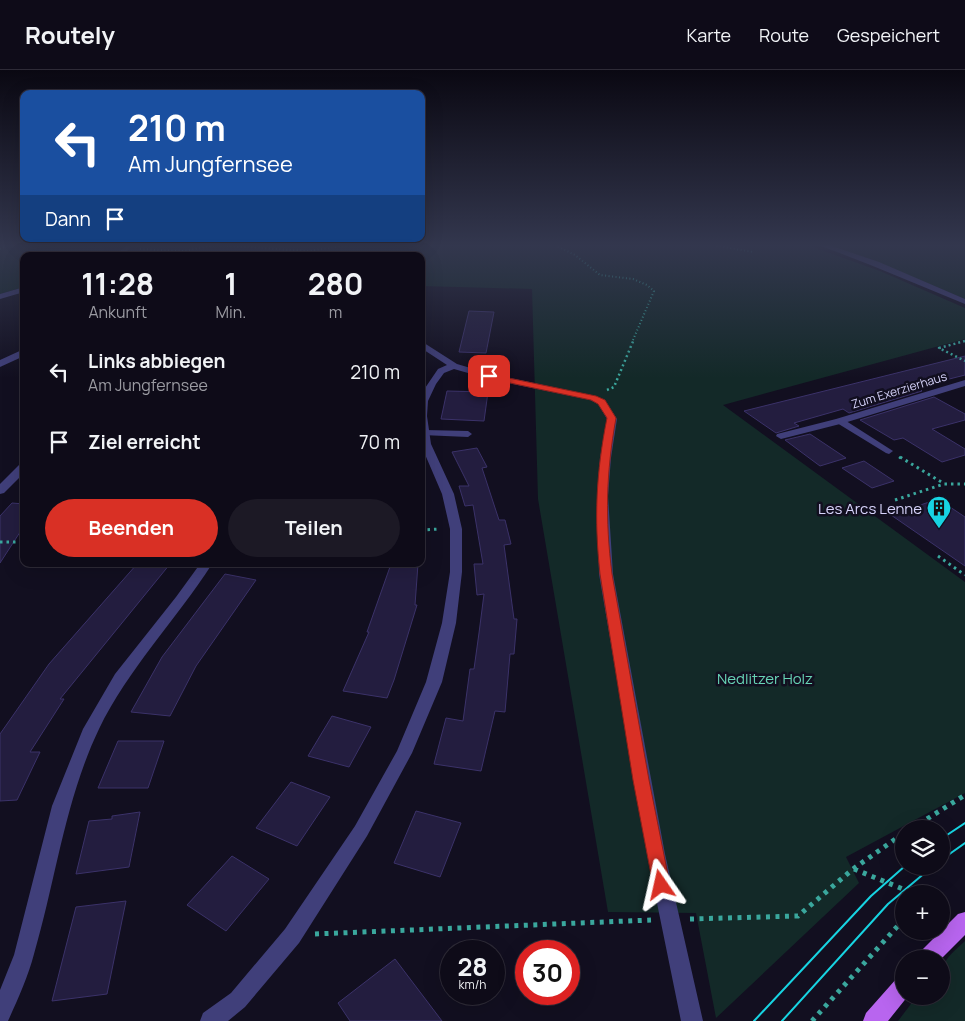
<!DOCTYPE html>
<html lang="de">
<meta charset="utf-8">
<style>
:root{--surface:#0e0b18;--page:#1c1925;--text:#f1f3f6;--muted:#9b9ba2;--line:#2e2b37;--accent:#d93025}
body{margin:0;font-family:Manrope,sans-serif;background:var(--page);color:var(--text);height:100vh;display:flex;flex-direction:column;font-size:19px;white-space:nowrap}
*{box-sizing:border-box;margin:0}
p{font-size:16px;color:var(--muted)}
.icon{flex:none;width:28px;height:28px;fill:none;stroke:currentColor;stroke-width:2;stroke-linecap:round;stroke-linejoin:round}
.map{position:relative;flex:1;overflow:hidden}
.side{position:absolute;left:20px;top:182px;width:405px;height:315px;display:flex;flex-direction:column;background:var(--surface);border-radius:10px;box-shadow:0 5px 20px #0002,0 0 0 1px var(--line)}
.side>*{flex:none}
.hud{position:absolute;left:20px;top:20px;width:405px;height:152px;border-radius:10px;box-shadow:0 5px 20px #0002,0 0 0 1px var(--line);background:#1a4fa0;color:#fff;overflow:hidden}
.buttons{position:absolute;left:895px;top:750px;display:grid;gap:10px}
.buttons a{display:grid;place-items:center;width:55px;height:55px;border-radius:50%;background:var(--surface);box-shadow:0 5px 20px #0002,0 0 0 1px var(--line);font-size:25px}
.speed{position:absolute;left:440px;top:870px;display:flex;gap:10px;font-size:25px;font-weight:700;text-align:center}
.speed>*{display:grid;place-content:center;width:65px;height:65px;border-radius:50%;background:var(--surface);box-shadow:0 5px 20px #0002,0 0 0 1px var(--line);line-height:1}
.speed small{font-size:12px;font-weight:400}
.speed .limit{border:8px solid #d22;background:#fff;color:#111}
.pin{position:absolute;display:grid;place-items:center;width:42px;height:42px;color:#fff;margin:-21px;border-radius:10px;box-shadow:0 2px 8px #0006}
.me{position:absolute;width:55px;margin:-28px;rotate:349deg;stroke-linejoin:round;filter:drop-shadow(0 0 4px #0008)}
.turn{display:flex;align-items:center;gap:18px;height:105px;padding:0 25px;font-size:22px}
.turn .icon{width:65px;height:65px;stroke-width:2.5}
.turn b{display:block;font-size:35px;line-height:42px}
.then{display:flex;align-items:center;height:48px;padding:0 25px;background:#0003;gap:10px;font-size:19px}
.eta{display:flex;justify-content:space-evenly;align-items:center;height:85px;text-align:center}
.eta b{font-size:30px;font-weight:700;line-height:35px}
.primary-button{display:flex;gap:10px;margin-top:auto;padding:10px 25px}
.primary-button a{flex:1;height:58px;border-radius:30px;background:var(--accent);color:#fff;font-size:20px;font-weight:700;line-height:58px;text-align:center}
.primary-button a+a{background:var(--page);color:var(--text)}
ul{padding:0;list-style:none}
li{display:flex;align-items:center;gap:15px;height:70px;padding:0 25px}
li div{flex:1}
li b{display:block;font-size:19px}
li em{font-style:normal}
header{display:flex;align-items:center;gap:30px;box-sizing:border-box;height:70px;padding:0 25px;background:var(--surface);border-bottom:1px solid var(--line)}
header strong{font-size:24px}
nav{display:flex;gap:28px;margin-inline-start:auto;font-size:18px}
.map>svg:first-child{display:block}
</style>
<header>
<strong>Routely</strong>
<nav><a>Karte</a><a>Route</a><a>Gespeichert</a></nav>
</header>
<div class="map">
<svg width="965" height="951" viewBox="0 0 965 951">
<rect width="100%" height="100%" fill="#120f20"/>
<path fill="#132928" d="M0,175H205L178,180L100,175L107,186H24V217L0,224Z
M235,175H807L880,201L965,238V269L723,335L965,512V723L846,787L859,813L716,948L696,843L608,842L538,429L532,219L421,216V186H322L330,178L302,180Z
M829,175H965V229L875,191Z
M965,871V951H898L917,926H941C941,895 940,893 965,871Z"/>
<path fill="#231d3f" stroke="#3b3269" d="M469,241L494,242L486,283L459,282Z
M965,286V305L918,317L922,321L849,343L843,339L794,353L799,356L776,363L744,341Z
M447,321L488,322L484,351L441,349Z
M934,327L965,344V350L932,359L965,379V385L942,392L903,368L894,370L860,350Z
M810,364L846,388L820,396L785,370Z
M477,378L487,397L482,398L499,450H505L511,474L504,475L514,549H517L514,584H510L505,642L495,641L481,701L434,694L446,648L463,651L470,599H474L479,563L484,524L477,525L474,494H483L473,435L465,436L459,416H469L452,382Z
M864,391L894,411L872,418L842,398Z
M938,429L965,447V496L891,445Z
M12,433L24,434V456L0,493V446Z
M137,494H170L60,629H64L30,682H40L17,730L0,731V664L49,594Z
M391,494H418L415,535H417L394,610L387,628L343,621L369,562H367Z
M225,504L256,510L196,596L170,646L131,642L162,587Z
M332,646L371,657L349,697L308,686Z
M118,671H164L148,718H98Z
M291,712L330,727L297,776L256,758Z
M416,741L461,753L440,807L394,793Z
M140,742L129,797L76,804L89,751L112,749V746Z
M232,786L269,809L226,861L187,835Z
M126,831L107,924L52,931L76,837Z
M395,889L442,951H350L338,933Z"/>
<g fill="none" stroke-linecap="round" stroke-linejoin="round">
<path stroke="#3aa79d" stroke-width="2" stroke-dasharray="1 2.5" stroke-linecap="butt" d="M555,175L575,185L600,205L633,209L647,215L654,221L633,270
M713,175L753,182
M0,179L9,175
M140,179L183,181L216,175L308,181L350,175"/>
<path stroke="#3aa79d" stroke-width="2.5" stroke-dasharray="2 3" stroke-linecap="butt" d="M965,271L939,278L965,291
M607,320L614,317L634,269
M899,387L902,389"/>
<path stroke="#3aa79d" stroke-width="3" stroke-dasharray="2.5 4" stroke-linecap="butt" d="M900,387L943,413
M895,430L944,414H965
M421,460L440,459
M0,472H24
M938,486L965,505"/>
<path stroke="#3aa79d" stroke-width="5" stroke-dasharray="4 5.5" stroke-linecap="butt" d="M911,759L965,725
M854,799L915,824
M690,849L798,846L853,799L904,763
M315,864L651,850
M812,951L904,849"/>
<path fill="#403f7a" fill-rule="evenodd" d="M837,349H843L893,381L889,384L886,383L837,353Z
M425,360L468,361L472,364L468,367L422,365L421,362Z"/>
<path fill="#403f7a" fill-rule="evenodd" d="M819,175H829L879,192L965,229V234L873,196Z
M127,176L131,178L120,186H113Z
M24,217V222L0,229V224Z
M421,271L457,294L491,304L596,326L605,330L617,349L611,388L608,426L613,504L665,784L703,951H681L647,784L599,504L597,426L600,388L607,349L598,334L590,330L489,309L454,299L444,303L436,314L428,331L427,346L431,374L454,424L462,459V502L456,553L442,612L412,683L367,766L299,873L245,937L228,951H200L203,943L231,923L285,859L355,756L397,681L426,612L442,553L450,502V459L442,424L421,375V324L438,299L447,295L421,278Z
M24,279V286L0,297V290Z
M965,310V316L844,353L781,369L776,366L777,364L836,349Z
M24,393V403L4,423L0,424V414L20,394Z
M200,494H212C176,550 128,599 99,659C65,730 56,809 34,884C28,907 18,929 8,951H0V920L14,885L52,736L83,659L115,604L176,527Z"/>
<path fill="#b865ef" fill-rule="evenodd" d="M965,842V865L941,889H917L920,882L958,844Z
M904,905V926H908L888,951H863L866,943L897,908Z"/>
<path stroke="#17d4e2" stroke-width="2" d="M941,769L965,753
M941,790L965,773
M754,951L871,826L905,796
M782,951L888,834L933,796"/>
</g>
<linearGradient id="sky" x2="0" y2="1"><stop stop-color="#0a0812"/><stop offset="0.57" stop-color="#33374e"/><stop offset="1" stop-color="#33374e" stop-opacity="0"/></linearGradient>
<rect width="965" height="308" fill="url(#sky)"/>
<path fill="#d93025" stroke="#8d1f18" d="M489,304L596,326L605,330L616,348C606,403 605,449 612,504L649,710L670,815L667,821L661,823L655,821L653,815L633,710L600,504C594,449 596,403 607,348L598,334L591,330L486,308L485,306Z"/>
<defs>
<symbol id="building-pin" viewBox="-11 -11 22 30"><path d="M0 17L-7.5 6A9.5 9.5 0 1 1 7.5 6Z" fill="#17d4e2" stroke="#120f20"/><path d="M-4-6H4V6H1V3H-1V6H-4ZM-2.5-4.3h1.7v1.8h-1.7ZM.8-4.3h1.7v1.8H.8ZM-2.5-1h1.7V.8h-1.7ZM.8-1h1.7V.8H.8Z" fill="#111"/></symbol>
</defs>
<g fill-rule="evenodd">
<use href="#building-pin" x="925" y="424" width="28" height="38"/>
</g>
<g text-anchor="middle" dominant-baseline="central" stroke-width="5" stroke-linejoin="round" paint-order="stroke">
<g font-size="12" fill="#d6d3fa" stroke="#120f20">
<text transform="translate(899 320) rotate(-17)">Zum Exerzierhaus</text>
</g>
<g font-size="15" fill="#d6d3fa" stroke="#120f20" text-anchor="end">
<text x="922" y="438">Les Arcs Lenne</text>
</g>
<g font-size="15" fill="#67d3b5" stroke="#120f20">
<text x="765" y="608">Nedlitzer Holz</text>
</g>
</g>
</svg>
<div class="buttons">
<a><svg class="icon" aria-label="layers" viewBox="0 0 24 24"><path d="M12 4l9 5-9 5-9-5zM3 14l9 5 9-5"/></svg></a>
<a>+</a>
<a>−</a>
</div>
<div class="speed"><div>28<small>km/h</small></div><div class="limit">30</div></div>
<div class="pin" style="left:489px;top:306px;background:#d93025"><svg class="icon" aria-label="arrive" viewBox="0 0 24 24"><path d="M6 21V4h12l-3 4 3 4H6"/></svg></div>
<svg class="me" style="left:661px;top:815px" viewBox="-20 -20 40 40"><path d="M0-17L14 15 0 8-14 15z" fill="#d93025" stroke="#fff" stroke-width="4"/></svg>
<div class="hud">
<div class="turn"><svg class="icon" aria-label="left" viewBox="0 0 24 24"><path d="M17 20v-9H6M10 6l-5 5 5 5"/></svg><div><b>210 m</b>Am Jungfernsee</div></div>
<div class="then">Dann<svg class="icon" aria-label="arrive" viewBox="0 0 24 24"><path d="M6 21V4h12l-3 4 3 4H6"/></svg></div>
</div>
<section class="side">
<div class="eta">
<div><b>11:28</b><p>Ankunft</p></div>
<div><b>1</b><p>Min.</p></div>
<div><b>280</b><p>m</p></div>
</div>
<ul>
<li><svg class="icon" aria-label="left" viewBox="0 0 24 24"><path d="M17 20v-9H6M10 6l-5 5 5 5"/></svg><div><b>Links abbiegen</b><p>Am Jungfernsee</p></div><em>210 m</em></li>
<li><svg class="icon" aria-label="arrive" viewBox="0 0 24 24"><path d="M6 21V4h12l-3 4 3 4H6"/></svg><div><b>Ziel erreicht</b></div><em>70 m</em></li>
</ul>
<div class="primary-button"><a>Beenden</a><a>Teilen</a></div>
</section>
</div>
